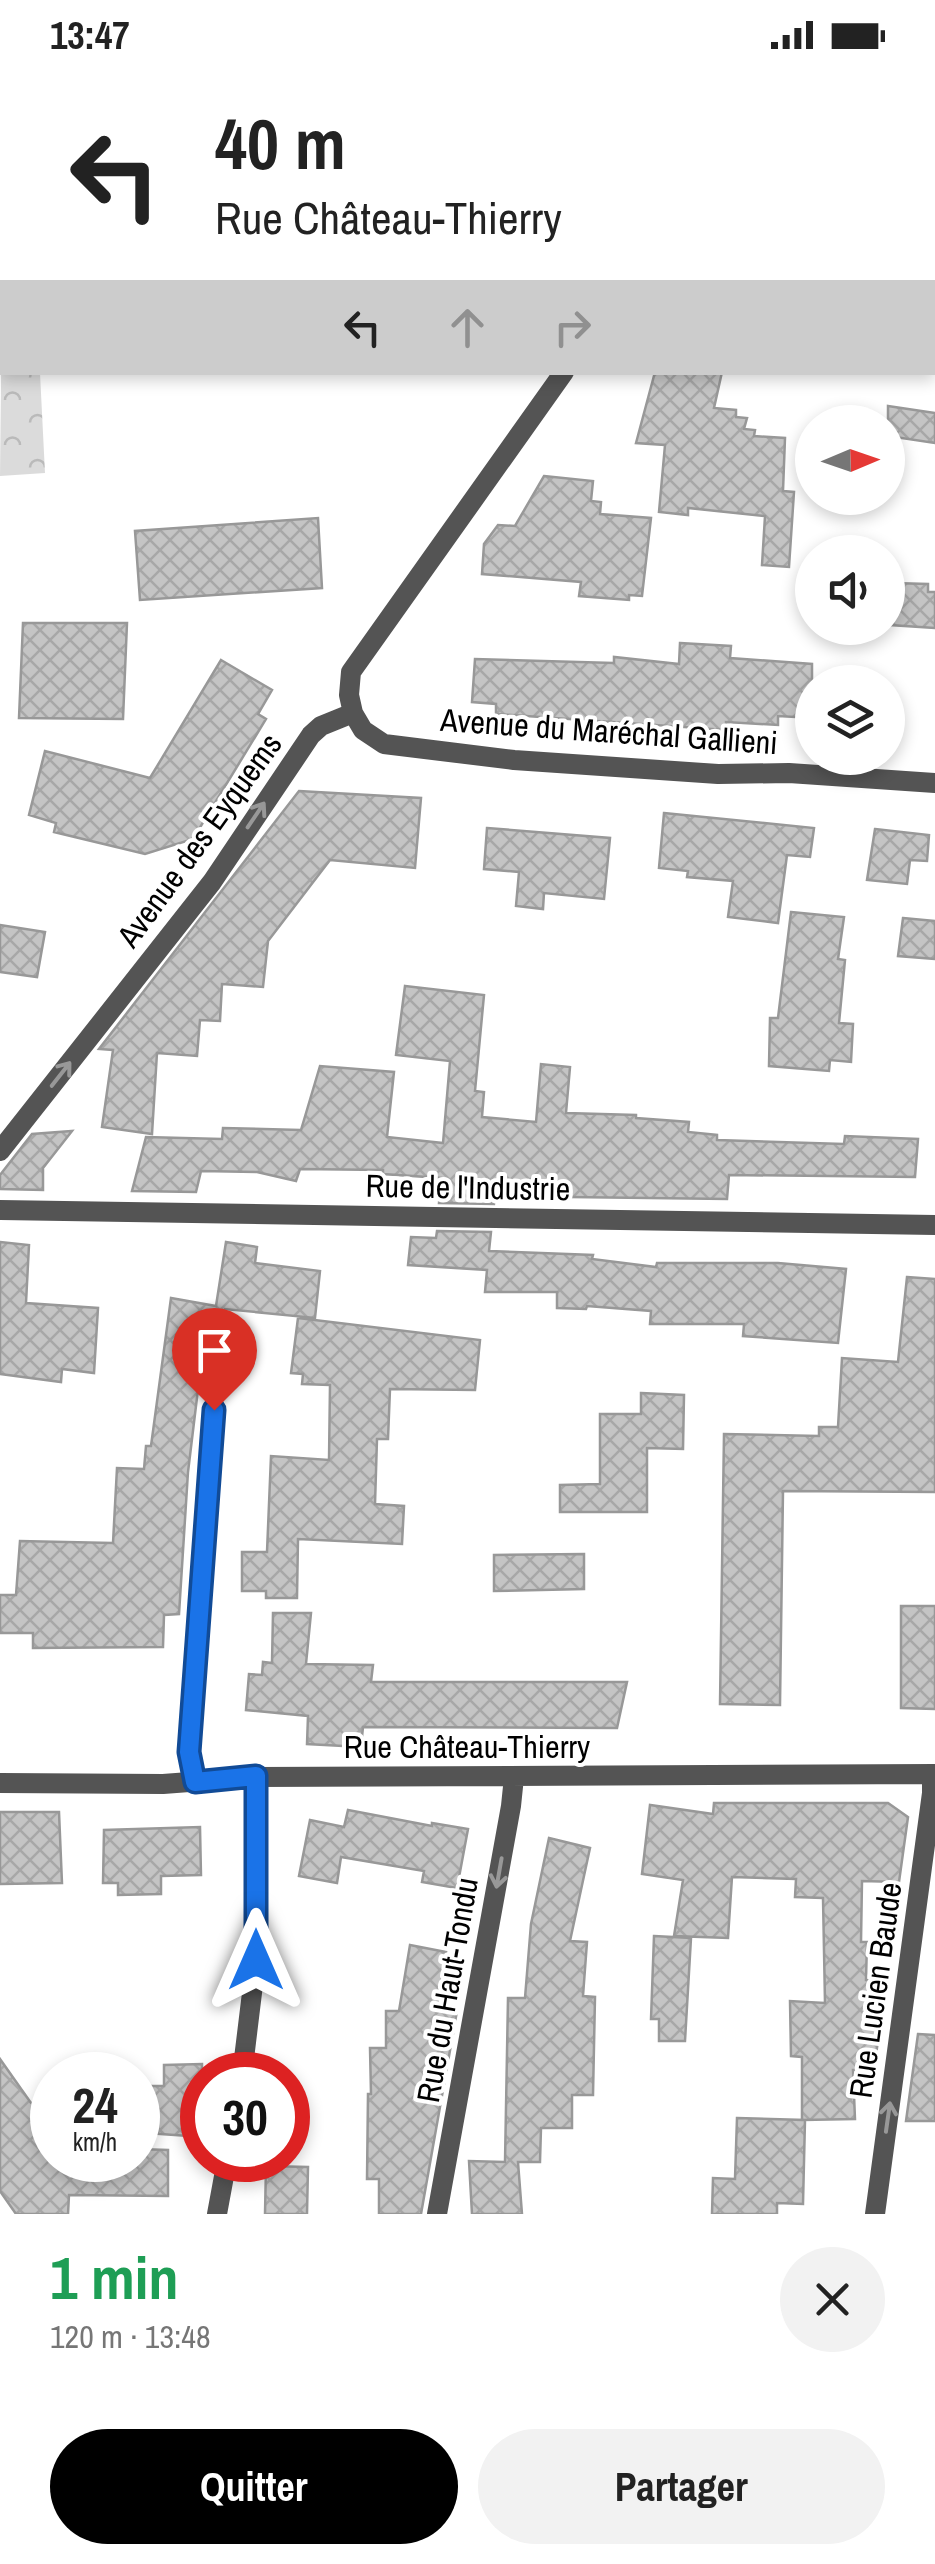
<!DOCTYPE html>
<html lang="fr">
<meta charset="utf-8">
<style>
:root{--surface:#fff;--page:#f2f2f2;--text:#222;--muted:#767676;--accent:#000}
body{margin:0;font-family:"Archivo Narrow",sans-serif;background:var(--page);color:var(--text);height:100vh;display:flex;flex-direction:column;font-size:38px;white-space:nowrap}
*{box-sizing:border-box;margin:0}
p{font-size:32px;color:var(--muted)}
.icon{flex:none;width:55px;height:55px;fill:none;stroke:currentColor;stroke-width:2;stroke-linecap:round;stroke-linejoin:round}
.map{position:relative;height:2144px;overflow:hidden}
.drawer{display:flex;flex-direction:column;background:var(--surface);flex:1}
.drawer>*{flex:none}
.top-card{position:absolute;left:0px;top:0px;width:935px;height:305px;box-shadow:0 5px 15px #0003;background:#fff;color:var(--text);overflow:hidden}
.needle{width:65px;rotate:88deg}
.tools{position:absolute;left:795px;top:335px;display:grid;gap:20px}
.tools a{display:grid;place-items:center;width:110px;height:110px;border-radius:50%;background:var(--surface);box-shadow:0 5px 15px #0003;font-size:50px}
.speed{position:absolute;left:30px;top:1982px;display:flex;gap:20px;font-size:50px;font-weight:700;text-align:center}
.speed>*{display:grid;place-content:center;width:130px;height:130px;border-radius:50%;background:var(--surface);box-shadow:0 5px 15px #0003;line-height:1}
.speed small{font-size:25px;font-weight:400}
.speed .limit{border:15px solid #d22;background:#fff;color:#111}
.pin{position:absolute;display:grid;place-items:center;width:85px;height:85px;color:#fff;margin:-102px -42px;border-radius:50% 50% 50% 0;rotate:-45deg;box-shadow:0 0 10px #0007}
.pin .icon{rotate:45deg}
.me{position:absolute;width:110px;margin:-55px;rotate:0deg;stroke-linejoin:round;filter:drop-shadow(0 0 8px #0008)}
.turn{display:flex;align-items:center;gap:35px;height:210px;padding:0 50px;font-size:45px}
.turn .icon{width:130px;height:130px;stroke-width:2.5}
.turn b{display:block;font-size:70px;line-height:85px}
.lanes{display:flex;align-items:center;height:95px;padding:0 50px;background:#0003;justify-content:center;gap:50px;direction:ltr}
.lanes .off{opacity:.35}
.round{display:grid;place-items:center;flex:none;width:105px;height:105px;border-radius:52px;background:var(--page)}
.head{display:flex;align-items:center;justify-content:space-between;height:170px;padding:0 50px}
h1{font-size:60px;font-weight:700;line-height:75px;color:#1e9e55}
.action{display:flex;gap:20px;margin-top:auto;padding:20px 50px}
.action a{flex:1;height:115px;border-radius:60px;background:var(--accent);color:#fff;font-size:40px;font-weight:700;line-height:115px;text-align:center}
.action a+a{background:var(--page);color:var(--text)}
.status{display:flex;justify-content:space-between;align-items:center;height:70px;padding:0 50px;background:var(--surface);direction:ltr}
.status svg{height:28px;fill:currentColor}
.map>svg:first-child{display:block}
</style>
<div class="status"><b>13:47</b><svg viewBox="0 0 49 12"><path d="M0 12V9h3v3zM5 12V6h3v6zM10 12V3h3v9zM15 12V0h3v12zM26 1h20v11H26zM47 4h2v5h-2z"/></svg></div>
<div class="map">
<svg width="935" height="2144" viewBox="0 0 935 2144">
<defs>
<pattern id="forest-crowns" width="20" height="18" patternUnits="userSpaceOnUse" patternTransform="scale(2.5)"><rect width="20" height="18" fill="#dbdbdb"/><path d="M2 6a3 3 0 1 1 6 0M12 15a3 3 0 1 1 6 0" fill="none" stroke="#bababa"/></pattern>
<pattern id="building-cross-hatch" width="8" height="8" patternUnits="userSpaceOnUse" patternTransform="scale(2.5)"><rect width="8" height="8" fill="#c4c4c4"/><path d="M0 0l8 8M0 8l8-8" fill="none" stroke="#a7a7a7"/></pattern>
</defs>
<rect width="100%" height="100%" fill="#fff"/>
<path fill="url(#forest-crowns)" d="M2,216V302L40,303L45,403L0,406Z"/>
<path fill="url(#building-cross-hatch)" stroke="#989898" stroke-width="2.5" d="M655,302H722L714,338L736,340V347L747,348L744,359L755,360L754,366L785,368L783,421L794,422L789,497L762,495L765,446L688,438V445L659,442L665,375L636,373Z
M888,336L935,343V373L888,366Z
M544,406L593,411L591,431L601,432L600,444L651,448L642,526L629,525V530L579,526L581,512L482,504L484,474L498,455L515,456Z
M318,448L322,518L140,530L135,461Z
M893,513L928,514V522H935V558L890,555Z
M23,553H127L123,649L19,648Z
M680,573L731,576L730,588L812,594V648L778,646V655L726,652V660L496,644V634L472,632L475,589L614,593V587L679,594Z
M221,590L272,620L258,644L266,649L193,769L145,784L54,762L56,753L29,745L45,681L150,708Z
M299,721L421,728L415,798L330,790L268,871L263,917L222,914L220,951L200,950L197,986L157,983L152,1064L102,1057L113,980L99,979Z
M664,743L814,758L810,787L787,785L778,853L728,847L733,811L687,807L688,801L659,798Z
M487,758L610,768L604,829L544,823L543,839L516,836L519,802L484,799Z
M875,759L929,765L927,791L910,790L907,814L867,810Z
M791,842L844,847L838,889L845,890L839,953L853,954L851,992L830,990L829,1001L769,996L770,948H778Z
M903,848L935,851V889L898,886Z
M0,855L45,862L37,907L0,902Z
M405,916L484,925L475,1021L484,1022L482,1047L536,1052L541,994L570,997L566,1043L636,1045V1048L689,1052L688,1062L717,1065V1070L844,1074L845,1066L918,1069L915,1107L729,1105L727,1129L495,1126L494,1134L439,1133L441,1108L383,1104V1100L300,1099L296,1111L257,1102L201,1101L196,1122L132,1121L146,1067L222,1069L223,1058L301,1060L320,996L394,1002L387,1067L443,1073L450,991L396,985Z
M72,1061L43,1098V1120L0,1119V1105L32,1064Z
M437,1161L491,1162L489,1181L593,1185L592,1189L656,1197L657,1193H778L846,1199L838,1273L743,1266L744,1254H650L651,1241L587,1236L586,1239L557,1238V1222H485L487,1200L408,1195L411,1167L436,1168Z
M0,1172L29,1175L26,1233L98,1238L94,1303L62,1299L61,1312L0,1304Z
M226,1172L257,1177L255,1193L320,1201L315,1248L225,1239L216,1311H199L188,1402L179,1544L164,1545L163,1577L33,1578V1563H0V1525H16L20,1471L113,1473L117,1398L144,1399L146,1376H151L171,1228L216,1236Z
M907,1207L935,1209V1422L783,1421L780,1635L720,1634L724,1364L819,1366V1357H838L842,1288L898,1292Z
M298,1248L480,1270L475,1320L390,1319L388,1369H377L375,1434L404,1436L402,1474L298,1469L297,1528H266V1521H242V1482H267L271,1386L329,1390L330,1315L302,1314L303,1304L291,1303Z
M641,1323L684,1325L683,1379L647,1378V1442H560V1415L600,1414V1344H641Z
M584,1484V1519L494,1521V1485Z
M901,1536H935V1639L901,1638Z
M273,1543H311L306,1594L373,1595L371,1612H627L617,1658L363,1657L361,1677L307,1674L308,1646L246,1640L249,1604L262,1605L263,1592L272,1593Z
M714,1733H888L908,1747L899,1812L862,1811L861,1872H867L866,1910L886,1911L874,2000H853L855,2049L802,2050V1987L791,1986L790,1931L825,1933L823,1828L795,1827L796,1809L732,1807L728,1868L674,1866L683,1810L642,1804L650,1735L713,1744Z
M348,1740L432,1756V1753L468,1759L457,1818L422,1812L424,1801L341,1787L337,1813L299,1806L310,1750L344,1757Z
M0,1742H59L62,1813L0,1814Z
M200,1757L201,1805L161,1806V1824L118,1825V1813H103L104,1760Z
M549,1768L590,1778L570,1871L587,1872L583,1926L595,1927L593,2025H572V2058H541L540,2092H518L522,2144H472L469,2091L505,2092L508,1928H525L531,1854Z
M654,1866L691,1868L685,1971H659V1949H651Z
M410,1875L446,1882L436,1941H457L421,2144H379V2109H367L368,2024H371L370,1978H386V1941H399Z
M918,1964L935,1965V2051H906Z
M0,1989L31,2033L52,2039V2090H138V2079L168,2080V2126L69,2125L68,2144H16L0,2121Z
M202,1994V2067L147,2063L148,2016H164V1995Z
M737,2048L805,2050L803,2134L777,2133V2144H712L713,2108L735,2109Z
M266,2096L308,2097L307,2144H265Z"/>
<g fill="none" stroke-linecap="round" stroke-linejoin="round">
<path stroke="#545454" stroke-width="20" d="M932,130H935
M564,302L351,602L349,625L353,643L363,660L384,674L514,690L718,704L789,703L935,713
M0,1081L212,812L311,665L321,656L353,643
M0,1140L935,1155
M195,1712L189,1682L214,1340
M0,1713L163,1714L256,1707L935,1704
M242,2005L256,1890V1707
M217,2144L227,2090
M437,2144L511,1736L514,1707
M875,2144L932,1723V1704"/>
<path stroke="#212121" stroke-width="20" d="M730,2L732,0
M0,179H2"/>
</g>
<defs><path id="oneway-shaft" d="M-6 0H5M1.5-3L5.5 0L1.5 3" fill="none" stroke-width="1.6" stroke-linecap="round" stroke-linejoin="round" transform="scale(2.5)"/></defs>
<g stroke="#989898">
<use href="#oneway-shaft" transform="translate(256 745) rotate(-56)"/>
<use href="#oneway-shaft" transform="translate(61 1004) rotate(-52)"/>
<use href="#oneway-shaft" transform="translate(499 1803) rotate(100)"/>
<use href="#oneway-shaft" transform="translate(888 2047) rotate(-82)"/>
</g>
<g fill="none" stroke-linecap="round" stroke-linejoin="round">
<defs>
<path id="route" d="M214,1340L189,1682L195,1712L256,1706V1890"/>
</defs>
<use href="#route" stroke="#114b97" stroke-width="25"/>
<use href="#route" stroke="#1a73e8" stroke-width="18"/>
</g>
<g text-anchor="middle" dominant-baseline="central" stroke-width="8" stroke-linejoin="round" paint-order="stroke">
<g font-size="32" fill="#000" stroke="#fff">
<text transform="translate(609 661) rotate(4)">Avenue du Maréchal Gallieni</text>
<text transform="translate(199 770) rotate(-54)">Avenue des Eyquems</text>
<text transform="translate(468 1117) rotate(1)">Rue de l'Industrie</text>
<text x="467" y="1676">Rue Château-Thierry</text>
<text transform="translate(447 1920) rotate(-80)">Rue du Haut-Tondu</text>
<text transform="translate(875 1920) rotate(-82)">Rue Lucien Baude</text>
</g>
</g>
</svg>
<div class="tools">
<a><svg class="needle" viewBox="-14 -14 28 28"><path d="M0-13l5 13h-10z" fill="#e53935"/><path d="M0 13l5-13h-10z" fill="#767676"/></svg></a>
<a><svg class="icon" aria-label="sound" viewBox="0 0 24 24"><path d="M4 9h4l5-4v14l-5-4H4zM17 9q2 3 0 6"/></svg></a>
<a><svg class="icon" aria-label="layers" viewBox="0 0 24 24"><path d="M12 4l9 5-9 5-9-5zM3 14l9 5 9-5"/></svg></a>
</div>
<div class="speed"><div>24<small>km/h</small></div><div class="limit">30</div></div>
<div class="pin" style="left:214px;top:1340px;background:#d93025"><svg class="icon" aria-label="arrive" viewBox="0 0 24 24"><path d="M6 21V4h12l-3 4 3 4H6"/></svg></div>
<svg class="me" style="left:256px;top:1890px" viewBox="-20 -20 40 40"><path d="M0-17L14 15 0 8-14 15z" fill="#1a73e8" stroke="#fff" stroke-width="4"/></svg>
<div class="top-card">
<div class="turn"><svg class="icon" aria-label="left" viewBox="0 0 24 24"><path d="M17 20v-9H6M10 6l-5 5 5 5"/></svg><div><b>40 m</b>Rue Château-Thierry</div></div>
<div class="lanes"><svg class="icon" aria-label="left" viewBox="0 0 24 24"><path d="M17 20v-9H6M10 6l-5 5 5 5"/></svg><svg class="icon off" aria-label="ahead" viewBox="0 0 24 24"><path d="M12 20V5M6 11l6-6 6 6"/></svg><svg class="icon off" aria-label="right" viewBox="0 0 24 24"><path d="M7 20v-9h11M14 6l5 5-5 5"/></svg></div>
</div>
</div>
<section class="drawer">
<div class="head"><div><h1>1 min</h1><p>120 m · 13:48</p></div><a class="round"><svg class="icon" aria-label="close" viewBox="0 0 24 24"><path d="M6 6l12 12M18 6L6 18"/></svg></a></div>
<div class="action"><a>Quitter</a><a>Partager</a></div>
</section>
